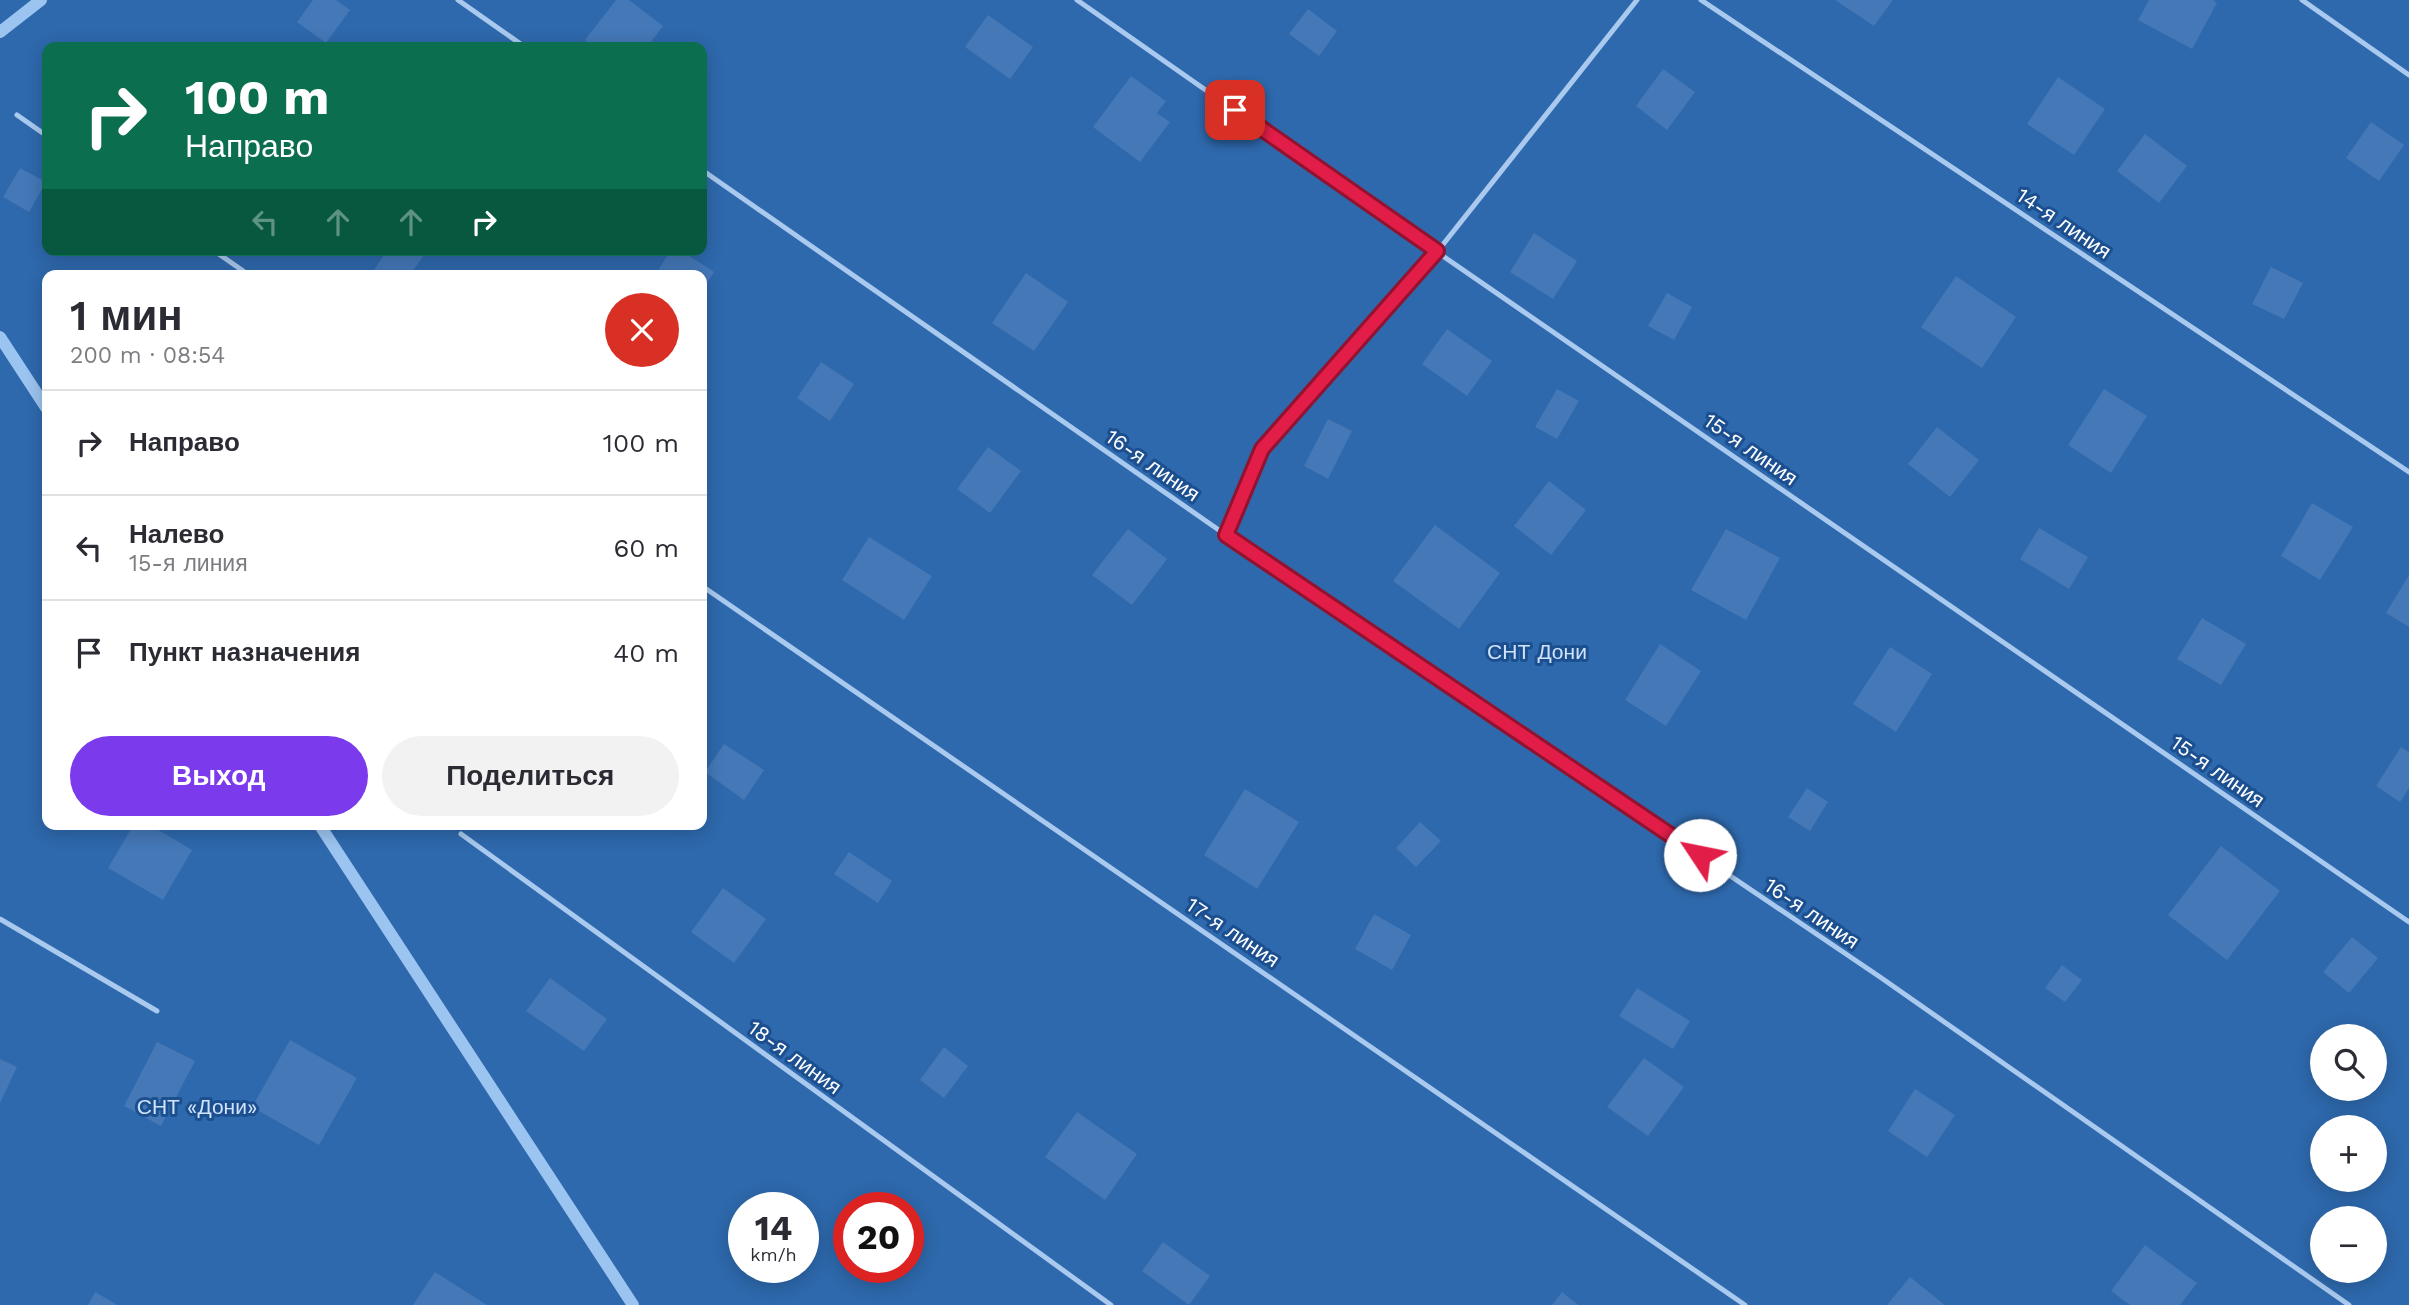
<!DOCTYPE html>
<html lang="ru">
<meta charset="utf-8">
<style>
:root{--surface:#fff;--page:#f2f2f3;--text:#2b2b33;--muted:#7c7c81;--line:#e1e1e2;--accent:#7c3aed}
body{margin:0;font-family:"Work Sans",sans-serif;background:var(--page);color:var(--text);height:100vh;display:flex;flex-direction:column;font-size:26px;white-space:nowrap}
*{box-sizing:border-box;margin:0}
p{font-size:23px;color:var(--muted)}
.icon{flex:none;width:38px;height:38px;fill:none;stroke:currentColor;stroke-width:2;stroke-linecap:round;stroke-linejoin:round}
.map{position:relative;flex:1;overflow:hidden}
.sheet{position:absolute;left:42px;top:270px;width:665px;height:560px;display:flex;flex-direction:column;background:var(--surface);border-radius:14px;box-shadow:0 4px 18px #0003}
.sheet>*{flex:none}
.banner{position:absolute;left:42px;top:42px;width:665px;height:214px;border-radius:14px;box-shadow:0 4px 18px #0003;background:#0b6e4f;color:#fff;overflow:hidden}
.controls{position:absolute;left:2310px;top:1024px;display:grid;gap:14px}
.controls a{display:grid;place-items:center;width:77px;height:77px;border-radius:50%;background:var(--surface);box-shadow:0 4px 18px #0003;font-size:35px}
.speed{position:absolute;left:728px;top:1192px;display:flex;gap:14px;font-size:35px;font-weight:700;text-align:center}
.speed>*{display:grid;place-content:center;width:91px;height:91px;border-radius:50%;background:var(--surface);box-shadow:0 4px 18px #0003;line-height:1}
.speed small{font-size:18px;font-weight:400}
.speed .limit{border:10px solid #d22;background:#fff;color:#111}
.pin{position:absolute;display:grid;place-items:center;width:60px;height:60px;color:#fff;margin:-30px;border-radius:14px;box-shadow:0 4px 10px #0006}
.me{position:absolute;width:77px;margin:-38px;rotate:304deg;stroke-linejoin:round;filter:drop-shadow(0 0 5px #0008)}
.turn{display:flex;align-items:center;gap:24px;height:147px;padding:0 28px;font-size:32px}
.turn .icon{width:91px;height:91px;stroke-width:2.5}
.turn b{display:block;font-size:49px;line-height:60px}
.lanes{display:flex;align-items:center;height:66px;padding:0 28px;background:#0003;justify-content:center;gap:35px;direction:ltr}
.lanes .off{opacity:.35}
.round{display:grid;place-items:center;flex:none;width:74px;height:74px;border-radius:37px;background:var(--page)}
.head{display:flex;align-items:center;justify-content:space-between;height:119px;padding:0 28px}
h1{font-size:42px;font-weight:600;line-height:52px}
.cta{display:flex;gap:14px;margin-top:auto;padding:14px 28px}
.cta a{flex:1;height:80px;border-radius:42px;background:var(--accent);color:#fff;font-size:28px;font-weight:600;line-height:80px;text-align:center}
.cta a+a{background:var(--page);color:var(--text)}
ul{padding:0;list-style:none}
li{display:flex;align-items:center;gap:21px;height:105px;padding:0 28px;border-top:2px solid var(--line)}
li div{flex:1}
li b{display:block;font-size:26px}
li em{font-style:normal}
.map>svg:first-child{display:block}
</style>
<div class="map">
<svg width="2409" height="1305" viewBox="0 0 2409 1305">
<rect width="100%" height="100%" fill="#1b4f8f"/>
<path fill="#2e69ad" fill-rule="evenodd" d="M0,0H2409V1305H0ZM47,47H702V250H47ZM47,275H702V824H47ZM2322,1036H2375V1088H2322ZM2322,1127H2375V1180H2322ZM744,1208H803V1267H744ZM849,1208H908V1267H849ZM2322,1218H2375V1270H2322Z"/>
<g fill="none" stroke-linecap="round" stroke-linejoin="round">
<path stroke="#9cc4f0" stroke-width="12" d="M0,32L41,0
M0,337L47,409
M319,824L633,1305"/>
</g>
<path fill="#4478b7" d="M313,0H336L350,10L326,43L297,22Z
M616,0H629L663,26L647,47H595L585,40Z
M1835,0H1893L1874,26Z
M2149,0H2213L2217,3L2192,49L2138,20Z
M1308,9L1337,31L1319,56L1289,34Z
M988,15L1033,47L1010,79L965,47Z
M1663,69L1695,92L1667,130L1636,106Z
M1131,76L1166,101L1157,113L1170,122L1140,162L1093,127Z
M2058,77L2105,109L2074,155L2027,124Z
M2371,122L2404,145L2379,181L2346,158Z
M2145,134L2187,166L2159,203L2117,171Z
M20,168L46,182L29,212L3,197Z
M1534,233L1577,261L1553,299L1510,272Z
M387,250H417L424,255L410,275H381L374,270Z
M671,250H680L714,272L702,290V275H655Z
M2271,267L2303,283L2284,319L2252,304Z
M1026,273L1068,302L1034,351L992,323Z
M1956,276L2016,317L1982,368L1921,327Z
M1667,293L1692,307L1674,340L1648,326Z
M1447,329L1492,361L1467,396L1422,364Z
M821,362L854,384L830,421L797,398Z
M1557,389L1579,401L1557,439L1535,427Z
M2104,389L2147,416L2111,473L2068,445Z
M1328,419L1352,431L1328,479L1304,466Z
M1937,427L1979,460L1950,497L1908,464Z
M988,447L1021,471L990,513L957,489Z
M1549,481L1586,510L1551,555L1514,526Z
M2312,503L2353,527L2320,580L2281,556Z
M1435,525L1500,573L1459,629L1393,581Z
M2039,528L2088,557L2069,589L2020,559Z
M1128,529L1167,559L1132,605L1092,575Z
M1726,529L1780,558L1746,620L1691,590Z
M869,537L932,576L904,620L842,580Z
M2409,575V627L2386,613Z
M2202,618L2246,644L2221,685L2177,659Z
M1660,644L1701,671L1666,726L1625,700Z
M1890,647L1932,674L1896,732L1853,704Z
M724,744L764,770L744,800L705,772Z
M2401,747L2409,752V788L2400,802L2376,786Z
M1807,788L1828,802L1810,831L1788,817Z
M1245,789L1299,822L1257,889L1204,855Z
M1420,822L1441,841L1416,867L1396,848Z
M134,824H148L192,850L163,900L108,868Z
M2221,846L2280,891L2227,960L2168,915Z
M849,852L892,881L878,903L834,874Z
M723,888L766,919L734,963L691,932Z
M1374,914L1411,935L1392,970L1355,949Z
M2352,937L2378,958L2349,993L2323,972Z
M2062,965L2082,980L2065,1002L2045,988Z
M550,978L607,1019L584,1051L526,1011Z
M1637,988L1690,1021L1673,1049L1619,1016Z
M290,1040L357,1078L319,1145L252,1107Z
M157,1042L195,1061L161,1126L124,1106Z
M944,1047L968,1066L944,1098L920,1080Z
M1644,1058L1684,1087L1648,1136L1607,1107Z
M0,1059L17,1067L0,1103Z
M1915,1089L1955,1115L1927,1157L1888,1131Z
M1077,1112L1137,1154L1105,1200L1045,1157Z
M1163,1242L1210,1276L1189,1305L1142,1271Z
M2145,1245L2197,1283L2180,1305H2130L2111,1291Z
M435,1272L487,1305H413Z
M1910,1277L1945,1305H1887Z
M95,1292L118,1305H88Z
M1562,1292L1578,1305H1552Z"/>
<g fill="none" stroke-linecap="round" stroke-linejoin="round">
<path stroke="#a9c9ee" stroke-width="5" d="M458,0L525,47
M1077,0L1437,252L2409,922
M1701,0L2409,472
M2302,0L2409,75
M17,115L47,136
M702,170L1226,535L1880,977L2349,1305
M213,250L249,275
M1226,535L1262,449L1437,252L1637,0
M702,586L1745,1305
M461,834L1111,1305
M0,919L157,1011"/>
</g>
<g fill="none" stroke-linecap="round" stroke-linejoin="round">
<defs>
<path id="route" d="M1235,110L1437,251L1262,449L1226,535L1700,855"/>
</defs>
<use href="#route" stroke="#92132f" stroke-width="18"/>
<use href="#route" stroke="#e11d48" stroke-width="12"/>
</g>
<g text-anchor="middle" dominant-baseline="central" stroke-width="6" stroke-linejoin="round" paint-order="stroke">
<g font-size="21" fill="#fff" stroke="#1b4f8f">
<text transform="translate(2064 223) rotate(34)">14-я линия</text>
<text transform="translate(1751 449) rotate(35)">15-я линия</text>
<text transform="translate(1153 465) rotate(35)">16-я линия</text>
<text transform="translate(2218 771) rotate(35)">15-я линия</text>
<text transform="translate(1812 913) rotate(34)">16-я линия</text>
<text transform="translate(1233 932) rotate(34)">17-я линия</text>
<text transform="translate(795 1057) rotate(36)">18-я линия</text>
</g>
<g font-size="21" fill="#cfe3fa" stroke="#1b4f8f">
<text x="1537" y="651">СНТ Дони</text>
<text x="197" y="1106">СНТ «Дони»</text>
</g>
</g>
</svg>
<div class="controls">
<a><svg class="icon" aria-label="search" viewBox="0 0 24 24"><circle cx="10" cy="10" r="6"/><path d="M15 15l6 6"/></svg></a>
<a>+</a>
<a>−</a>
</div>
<div class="speed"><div>14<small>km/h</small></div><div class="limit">20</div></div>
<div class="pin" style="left:1235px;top:110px;background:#d93025"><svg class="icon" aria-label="arrive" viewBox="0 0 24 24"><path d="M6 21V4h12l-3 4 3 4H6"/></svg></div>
<svg class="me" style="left:1700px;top:855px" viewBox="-20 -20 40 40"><circle r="19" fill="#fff"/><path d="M0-13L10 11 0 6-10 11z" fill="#e11d48"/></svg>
<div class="banner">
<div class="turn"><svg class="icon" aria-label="right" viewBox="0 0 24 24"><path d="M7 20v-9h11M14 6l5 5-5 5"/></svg><div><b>100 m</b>Направо</div></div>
<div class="lanes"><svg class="icon off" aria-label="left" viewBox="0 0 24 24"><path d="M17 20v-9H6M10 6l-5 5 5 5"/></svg><svg class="icon off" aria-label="ahead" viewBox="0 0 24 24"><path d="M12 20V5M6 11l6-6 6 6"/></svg><svg class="icon off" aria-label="ahead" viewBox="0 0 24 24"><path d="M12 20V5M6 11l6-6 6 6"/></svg><svg class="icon" aria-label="right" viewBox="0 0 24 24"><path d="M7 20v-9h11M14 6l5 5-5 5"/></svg></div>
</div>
<section class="sheet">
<div class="head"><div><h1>1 мин</h1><p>200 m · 08:54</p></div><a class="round" style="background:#d93025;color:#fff"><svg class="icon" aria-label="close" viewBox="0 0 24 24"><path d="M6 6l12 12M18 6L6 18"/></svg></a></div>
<ul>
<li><svg class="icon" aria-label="right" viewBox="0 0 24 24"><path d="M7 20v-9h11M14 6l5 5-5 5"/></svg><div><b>Направо</b></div><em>100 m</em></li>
<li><svg class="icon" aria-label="left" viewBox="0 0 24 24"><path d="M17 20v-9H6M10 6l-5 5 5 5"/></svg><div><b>Налево</b><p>15-я линия</p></div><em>60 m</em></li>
<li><svg class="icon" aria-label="arrive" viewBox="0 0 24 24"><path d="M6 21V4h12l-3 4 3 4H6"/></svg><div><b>Пункт назначения</b></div><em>40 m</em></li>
</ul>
<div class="cta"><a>Выход</a><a>Поделиться</a></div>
</section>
</div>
